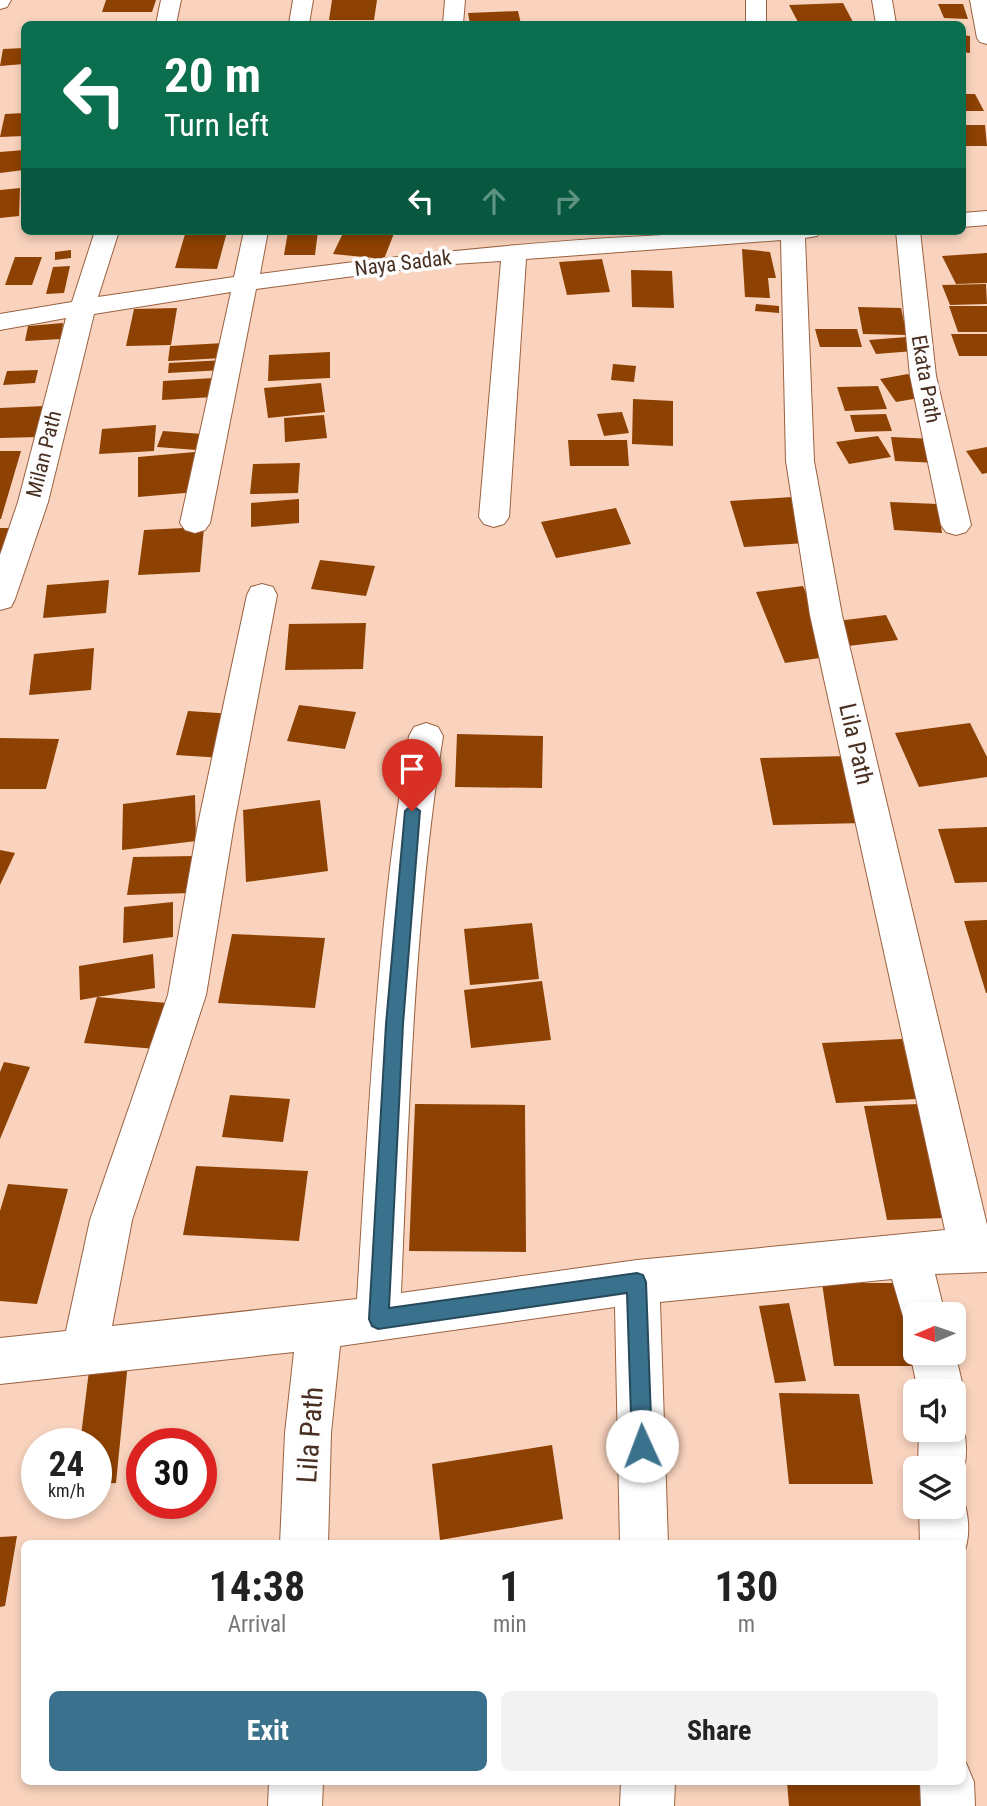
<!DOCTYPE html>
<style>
:root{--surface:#fff;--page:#f2f2f2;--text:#222;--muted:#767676;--accent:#3a728d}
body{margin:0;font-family:"Roboto Condensed",sans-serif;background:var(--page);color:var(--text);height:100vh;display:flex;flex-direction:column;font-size:26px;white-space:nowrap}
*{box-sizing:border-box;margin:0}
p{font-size:23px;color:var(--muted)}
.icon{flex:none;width:38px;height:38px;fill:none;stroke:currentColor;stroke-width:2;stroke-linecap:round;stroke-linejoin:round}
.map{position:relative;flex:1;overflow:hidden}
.details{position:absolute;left:21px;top:1540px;width:945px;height:245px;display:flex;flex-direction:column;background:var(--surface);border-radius:10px;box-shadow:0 4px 10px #0003}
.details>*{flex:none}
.hud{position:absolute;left:21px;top:21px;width:945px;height:214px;border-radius:10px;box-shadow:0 4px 10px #0003;background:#0b6e4f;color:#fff;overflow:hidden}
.needle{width:46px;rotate:268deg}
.fabs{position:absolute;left:903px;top:1302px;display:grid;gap:14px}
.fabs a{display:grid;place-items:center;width:63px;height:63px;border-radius:10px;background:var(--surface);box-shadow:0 4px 10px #0003;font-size:35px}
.speed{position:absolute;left:21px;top:1428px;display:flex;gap:14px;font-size:35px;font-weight:700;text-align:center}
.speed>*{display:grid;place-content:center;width:91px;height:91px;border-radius:50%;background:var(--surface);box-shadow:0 4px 10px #0003;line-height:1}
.speed small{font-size:18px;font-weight:400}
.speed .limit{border:10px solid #d22;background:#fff;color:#111}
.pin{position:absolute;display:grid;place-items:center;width:60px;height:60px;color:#fff;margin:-72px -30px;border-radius:50% 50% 50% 0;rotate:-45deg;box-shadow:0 0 7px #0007}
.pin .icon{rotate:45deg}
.me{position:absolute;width:77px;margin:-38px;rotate:358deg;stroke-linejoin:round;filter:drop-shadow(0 0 5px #0008)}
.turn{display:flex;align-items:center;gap:24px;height:147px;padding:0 28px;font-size:32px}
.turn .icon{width:91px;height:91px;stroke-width:2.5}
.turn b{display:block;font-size:49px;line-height:60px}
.lanes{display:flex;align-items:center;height:66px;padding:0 28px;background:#0003;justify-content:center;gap:35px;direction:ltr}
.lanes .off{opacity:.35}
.eta{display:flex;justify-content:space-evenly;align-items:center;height:119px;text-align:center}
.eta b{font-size:42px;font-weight:700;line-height:49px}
.action{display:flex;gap:14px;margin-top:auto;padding:14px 28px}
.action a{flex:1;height:80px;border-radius:10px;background:var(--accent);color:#fff;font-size:28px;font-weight:700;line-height:80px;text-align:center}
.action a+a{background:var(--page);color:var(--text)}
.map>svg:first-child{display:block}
</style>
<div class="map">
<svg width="987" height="1806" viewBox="0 0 987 1806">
<rect width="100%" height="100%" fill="#f9d3bd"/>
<path fill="#8d4102" d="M106,0H156L152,12H102Z
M332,0H377L374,20H329Z
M843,3L853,22L799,24L789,5Z
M938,4H963L968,19L944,18Z
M518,11L521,24H470L468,13Z
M251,21L250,24H199V22Z
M962,35L970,36V53L962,52Z
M24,48V64L0,66L3,49Z
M962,94H975L984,111H962Z
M24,113V136L0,137L5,114Z
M962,125H985L987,146H962Z
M24,150V170L0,173V152Z
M20,188L19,216L0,218V190Z
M186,231L227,232L217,269L175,268Z
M288,231H318L315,255H284Z
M344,231H395L384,259L333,254Z
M458,231H532L533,234L458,235Z
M742,249L770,252L776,278H768L770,298L745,297Z
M71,250V258L55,260V252Z
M987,253V283L956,284L942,256Z
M15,257H42L32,285H5Z
M602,259L610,292L567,295L559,262Z
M70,266L64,293L46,294L53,267Z
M631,270L672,271L674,308L632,307Z
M986,284L987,304L950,305L942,285Z
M756,304L779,306V313L755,311Z
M949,306H987V332H958Z
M858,307L901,308L907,335L863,334Z
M177,308L171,345L126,346L134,309Z
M63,323L61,339L25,341L28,326Z
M815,329H857L862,347H820Z
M951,334H987V356H959Z
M907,337L914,351L876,354L869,340Z
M224,343L223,358L168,361L170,346Z
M330,352V378L268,381L269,355Z
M225,360L224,370L168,373L169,363Z
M613,364L636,366L634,382L611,380Z
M38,370L35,383L3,385L7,371Z
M908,374L925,397L896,402L880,379Z
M214,378L213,397L162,400L163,381Z
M321,383L325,412L268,418L264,388Z
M878,386L887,409L845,411L837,387Z
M633,399L673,401V446L632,444Z
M45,406L38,437L0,438V408Z
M622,412L629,433L604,436L597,414Z
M886,414L892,431L855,432L850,415Z
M324,415L327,438L285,442L284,418Z
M156,425L154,451L99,454L102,429Z
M163,431L202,434L197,450L157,447Z
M878,436L891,457L849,464L836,442Z
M891,437L934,439L939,463L895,461Z
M568,440H627L629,466H570Z
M987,447V473L982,474L966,451Z
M0,451H21L1,519H0Z
M195,452L196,492L138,497V457Z
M300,463L298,493L250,494L253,464Z
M792,497L806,543L744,547L730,501Z
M299,499V523L251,527V503Z
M890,502L938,504L942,533L894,530Z
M616,508L631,544L556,558L541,522Z
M204,527L200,572L138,575L144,530Z
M0,528H14L0,556Z
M320,560L375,566L366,596L311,589Z
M109,580L106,613L43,618L47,585Z
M803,586L834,656L785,663L756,592Z
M886,615L898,640L848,646L837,621Z
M366,623L363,669L285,670L289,624Z
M94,648L91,690L29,695L34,654Z
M299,705L356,712L345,749L287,741Z
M188,711L234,714L223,758L176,755Z
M970,723L987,757V777L919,787L895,733Z
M457,734L543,736L542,788L455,787Z
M0,738L59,739L46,789H0Z
M849,756L865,823L773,825L760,758Z
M195,795L196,841L122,850L123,804Z
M320,800L328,871L246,882L243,810Z
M987,827V882L955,883L938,829Z
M0,850L15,853L0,885Z
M196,856L191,893L127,895L133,857Z
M173,902V937L123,943L124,907Z
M987,920V993H986L964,921Z
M532,923L539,979L470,985L464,929Z
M232,934L325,938L315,1008L218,1003Z
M153,954L155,988L97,997L167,1003L156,1049L84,1043L97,997L80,1000L79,966Z
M542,981L551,1040L471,1048L464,990Z
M902,1039L917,1099L836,1103L822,1043Z
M4,1062L30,1067L0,1139V1072Z
M230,1095L290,1099L283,1142L222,1137Z
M415,1104L525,1105L526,1252L409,1251Z
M919,1104L945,1218L887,1220L864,1106Z
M196,1166L308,1171L299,1241L183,1235Z
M8,1184L68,1189L37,1304L0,1301V1211Z
M822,1283H904L920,1366H834Z
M789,1303L806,1381L775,1383L759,1306Z
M129,1352L116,1483L96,1484V1444H80L91,1354Z
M779,1393L859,1394L873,1484H789Z
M552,1445L563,1519L440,1540L432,1464Z
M17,1536L5,1606L0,1607V1537Z
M787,1782H923L926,1806H789Z"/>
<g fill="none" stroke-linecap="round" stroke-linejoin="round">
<defs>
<path id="minor" d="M0,0H11L7,7L0,9Z
M161,0H181L176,24H156Z
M293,0H313L309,24H289Z
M445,0H465L463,24H443Z
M746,0H766V24H746Z
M872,0H892L896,24H876Z
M970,0H987V44L980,42L977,38Z
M987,211V225L962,227V213Z
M95,231H119L98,297L234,277L244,231H268L260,274C446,249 633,231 821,231L817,236L805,238L814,461L842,615L987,1225V1272L935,1274L945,1314H915V1333L907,1330L892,1279L660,1302L668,1544H620L615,1307L340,1346L331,1433L328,1544H280L285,1433L294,1352L0,1384V1338L66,1331L90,1220L168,995L198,824L247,595L251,587L262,584L273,587L277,595L234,824L206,995L132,1220L112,1326L357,1299C369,1111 377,923 409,736L414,727L426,723L438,727L443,736C414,921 409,1106 401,1293L637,1260L945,1230L810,615L786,461L781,240L526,259L509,517L504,524L494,527L484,524L479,517L501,261L437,265L256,289L210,523L205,530L195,533L185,530L180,523L231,292L94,314L48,502L15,599L11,607L0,610V555L18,502L66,318L0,330V314L72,302Z
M896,231H920L936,376L971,525L966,532L956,535L946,532L941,525L910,376Z
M915,1341V1353H954V1348L964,1391L957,1407L954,1409V1391H918L910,1353Z
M954,1411L959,1413C968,1437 969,1461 959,1485L954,1487V1468H918L919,1430H954Z
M954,1487L960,1490C969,1512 972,1536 962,1558V1544H920L919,1507H954Z
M962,1762L966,1763L974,1782L975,1806H921L920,1782H962Z
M269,1782H323L322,1806H268Z
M621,1782H675L674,1806H620Z"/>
</defs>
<use href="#minor" stroke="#9a6241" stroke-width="2"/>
<use href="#minor" fill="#fff" fill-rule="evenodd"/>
</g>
<path fill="#3a728d" stroke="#264a5c" stroke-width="2" d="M412,805L420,811L403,1024L389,1308L637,1273L643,1275L646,1282L652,1446L649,1453L642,1456L635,1453L632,1446L627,1293L378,1329L372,1326L369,1319L386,1024L405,811Z"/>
<g text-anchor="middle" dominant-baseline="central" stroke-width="7" stroke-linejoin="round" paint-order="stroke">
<g font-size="21" fill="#482f21" stroke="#fdfdfd">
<text transform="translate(403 263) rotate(-7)">Naya Sadak</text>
<text transform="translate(926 379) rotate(80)">Ekata Path</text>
<text transform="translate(44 454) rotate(-76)">Milan Path</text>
</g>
<g font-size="24" fill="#482f21" stroke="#fdfdfd">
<text transform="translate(856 744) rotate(77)">Lila Path</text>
</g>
<g font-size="28" fill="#482f21" stroke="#fdfdfd">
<text transform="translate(310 1435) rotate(-86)">Lila Path</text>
</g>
</g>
</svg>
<div class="fabs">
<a><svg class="needle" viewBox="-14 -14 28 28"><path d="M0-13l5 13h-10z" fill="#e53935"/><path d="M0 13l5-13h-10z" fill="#767676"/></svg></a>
<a><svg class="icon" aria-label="sound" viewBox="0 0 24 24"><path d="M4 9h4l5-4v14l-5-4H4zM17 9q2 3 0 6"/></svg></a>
<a><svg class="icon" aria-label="layers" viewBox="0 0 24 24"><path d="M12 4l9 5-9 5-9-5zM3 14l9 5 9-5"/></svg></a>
</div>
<div class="speed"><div>24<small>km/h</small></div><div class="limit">30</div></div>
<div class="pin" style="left:412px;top:811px;background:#d93025"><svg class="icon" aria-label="arrive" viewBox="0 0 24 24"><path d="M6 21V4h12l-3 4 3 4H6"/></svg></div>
<svg class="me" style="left:642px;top:1446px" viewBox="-20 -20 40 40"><circle r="19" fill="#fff"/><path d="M0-13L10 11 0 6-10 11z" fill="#3a728d"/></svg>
<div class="hud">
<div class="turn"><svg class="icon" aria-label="left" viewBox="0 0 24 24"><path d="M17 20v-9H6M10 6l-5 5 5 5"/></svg><div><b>20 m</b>Turn left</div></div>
<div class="lanes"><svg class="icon" aria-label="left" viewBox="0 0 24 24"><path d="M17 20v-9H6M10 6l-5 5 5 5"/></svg><svg class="icon off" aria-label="ahead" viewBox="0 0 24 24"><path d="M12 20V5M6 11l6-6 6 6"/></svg><svg class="icon off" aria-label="right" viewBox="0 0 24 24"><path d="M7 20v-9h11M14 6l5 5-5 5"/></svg></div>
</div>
<section class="details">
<div class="eta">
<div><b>14:38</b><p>Arrival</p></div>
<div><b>1</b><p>min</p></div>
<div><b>130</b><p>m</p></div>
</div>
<div class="action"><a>Exit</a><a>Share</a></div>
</section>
</div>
